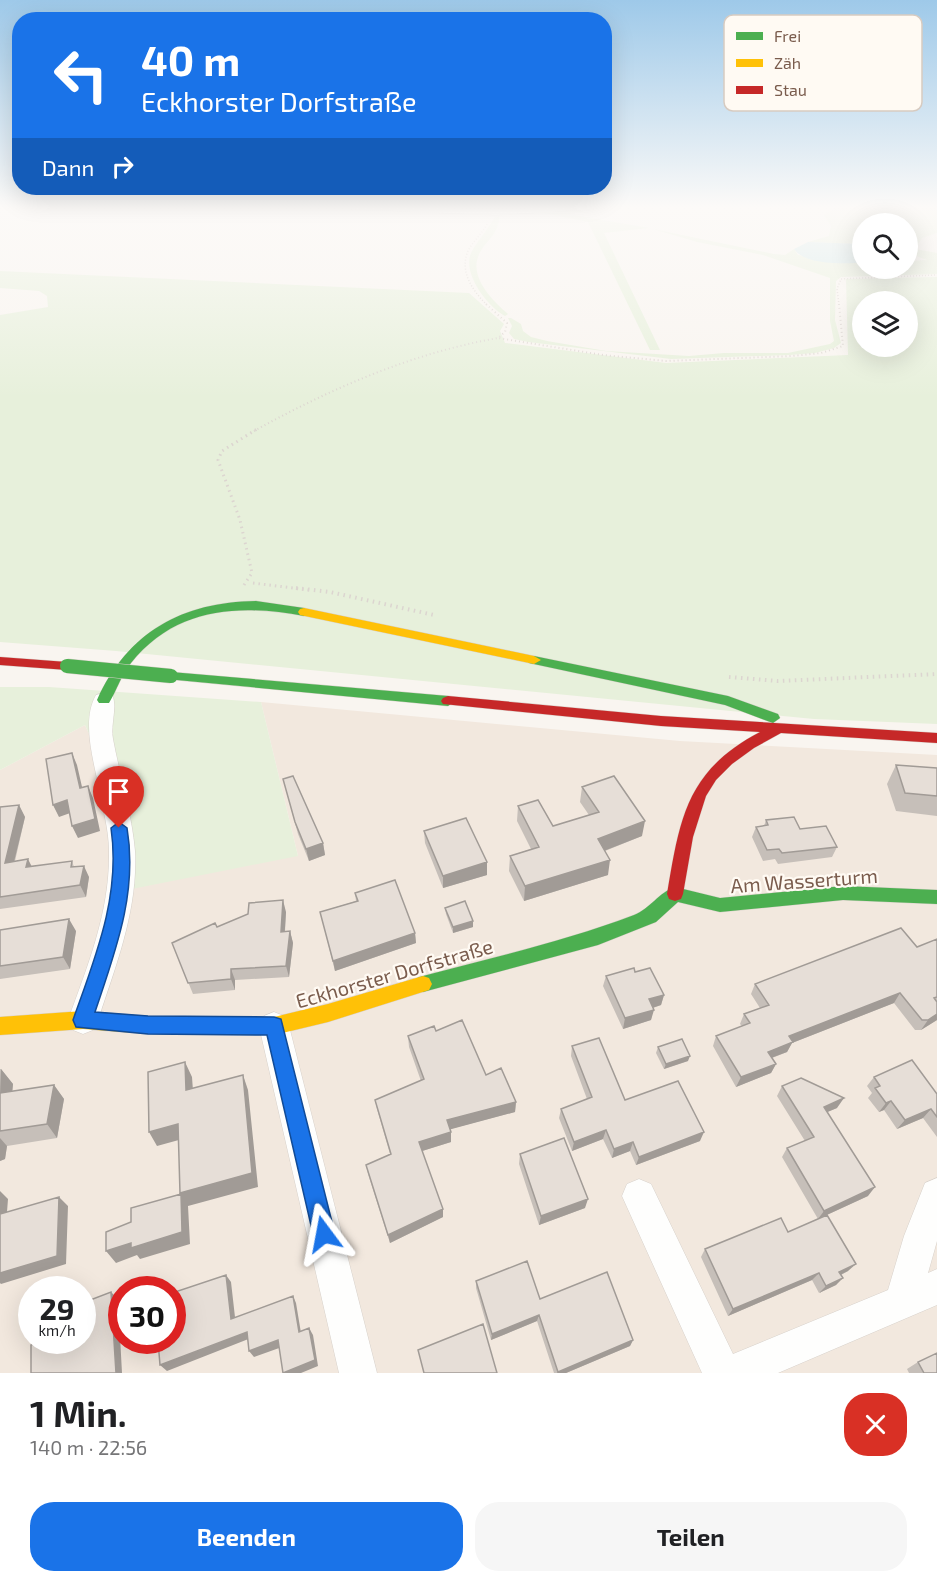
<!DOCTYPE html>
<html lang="de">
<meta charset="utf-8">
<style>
:root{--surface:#fff;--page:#f6f6f6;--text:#202124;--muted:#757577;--accent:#1a73e8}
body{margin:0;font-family:"Exo 2",sans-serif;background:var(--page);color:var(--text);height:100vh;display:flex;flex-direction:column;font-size:22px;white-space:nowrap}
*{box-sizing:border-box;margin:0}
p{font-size:20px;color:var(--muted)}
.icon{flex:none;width:33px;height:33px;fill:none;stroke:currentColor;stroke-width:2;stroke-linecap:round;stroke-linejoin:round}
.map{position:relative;height:1373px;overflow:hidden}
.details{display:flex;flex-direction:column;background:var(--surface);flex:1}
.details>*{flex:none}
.hud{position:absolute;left:12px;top:12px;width:600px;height:183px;border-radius:24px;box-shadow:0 6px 24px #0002;background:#1a73e8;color:#fff;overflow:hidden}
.tools{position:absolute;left:852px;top:213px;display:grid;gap:12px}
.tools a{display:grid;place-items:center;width:66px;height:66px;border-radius:50%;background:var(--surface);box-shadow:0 6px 24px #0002;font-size:30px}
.speed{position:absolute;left:18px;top:1276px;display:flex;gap:12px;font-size:30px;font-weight:700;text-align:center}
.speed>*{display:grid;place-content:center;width:78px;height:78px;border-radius:50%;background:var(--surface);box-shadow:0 6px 24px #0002;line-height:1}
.speed small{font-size:15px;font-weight:400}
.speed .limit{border:9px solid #d22;background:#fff;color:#111}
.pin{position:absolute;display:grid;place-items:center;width:51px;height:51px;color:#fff;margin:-62px -26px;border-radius:50% 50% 50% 0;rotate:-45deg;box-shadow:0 0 6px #0007}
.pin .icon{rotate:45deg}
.me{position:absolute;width:66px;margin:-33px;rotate:347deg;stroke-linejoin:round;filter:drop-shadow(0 0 4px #0008)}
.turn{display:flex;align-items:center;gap:21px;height:126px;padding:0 30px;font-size:27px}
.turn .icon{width:78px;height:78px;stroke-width:2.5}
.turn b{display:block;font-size:42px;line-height:51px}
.then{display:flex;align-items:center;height:57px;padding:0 30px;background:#0003;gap:12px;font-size:22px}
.round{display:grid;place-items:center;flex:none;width:63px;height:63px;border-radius:24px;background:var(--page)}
.head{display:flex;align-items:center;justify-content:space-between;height:102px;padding:0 30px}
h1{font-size:36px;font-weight:700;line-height:45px}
.cta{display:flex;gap:12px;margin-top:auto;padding:12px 30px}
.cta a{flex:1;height:69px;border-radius:24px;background:var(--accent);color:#fff;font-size:24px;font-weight:700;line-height:69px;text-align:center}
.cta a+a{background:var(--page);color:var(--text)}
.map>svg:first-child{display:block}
</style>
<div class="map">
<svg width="937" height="1373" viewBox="0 0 937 1373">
<rect width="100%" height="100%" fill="#f9f5f0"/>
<path fill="#f2e8de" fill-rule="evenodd" d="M261,702L680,741L937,755V1373H0V770L85,725L119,799L298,856ZM32,1290H82V1341H32ZM122,1290H172V1341H122Z"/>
<path fill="#e7f0db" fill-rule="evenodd" d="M838,206H937V233L922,238L915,249L937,253V274L841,277L836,281L835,320L841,343L834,348L815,353L789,355L671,359L528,342L514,339L509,333L512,326L508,318H511L521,324L523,331L531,337L547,341L606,351L689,356L724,353H788L830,344L834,341L830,321V278L763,255L697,242L653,229L774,254L785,255L794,249L798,255L862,263V268H908V261L927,260L908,253V224H862V244L808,242L829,236L831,226L824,215Z
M591,208L594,210L568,214L649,228L604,233L660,350H650L588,222L544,213L502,214Z
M499,216C500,235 483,242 478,257C470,279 494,302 508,314L505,316C488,307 462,274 471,253C477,241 488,230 494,218Z
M0,271L469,293L504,324L500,331L505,343L666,363L848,355L846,279L937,277V724L814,719L116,651L0,642V315L48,307L47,296L39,291L0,288ZM862,302H908V346H862Z
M0,687H49L261,702L298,856L132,889L119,799L85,725L0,770Z"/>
<path fill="#d0e8ea" d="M808,242L862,244V263C844,263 806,266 794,249Z"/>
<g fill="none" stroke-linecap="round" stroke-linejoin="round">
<defs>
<path id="street" d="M345,206L496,209L600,206L595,209L496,215L350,209Z
M104,693L112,695C118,706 110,725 113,739C120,776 132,815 135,851C138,910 116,965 98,1020L93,1030L83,1034L73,1030L68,1020C88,965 110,911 109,852C109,831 103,809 99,789C94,761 81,721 96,695Z
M274,1012L284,1016L289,1026L377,1373H339L259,1026L264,1016Z
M937,1178V1241L928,1273L937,1269V1305L778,1373H702L622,1196L627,1184L639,1179L651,1184L733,1354L888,1290L904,1236L925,1183Z"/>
<path id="fast" d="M256,601L304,608L310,612L304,616C239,604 176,607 131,663C121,675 117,690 109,703H99L97,700C128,632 182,602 256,601Z
M534,656L728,696L778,714L780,718L773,723L725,705L529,663L527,660L529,657Z
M171,672L448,696L455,701L448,706L166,679L164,676L166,673Z
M843,886L937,890V904L843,900L720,912L678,902L656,922L598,945L423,992L417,990L414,984L417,978L423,976C494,957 566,941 634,915C650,909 659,892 675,887L720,898Z"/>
<path id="slow" d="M304,608L534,656L541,660L534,664L300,615L298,612L300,609Z
M423,976L429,978L432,984L429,990L328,1022L274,1035L148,1034L83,1029L0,1035V1017L83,1011L148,1016L274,1017L328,1004Z"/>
<path id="jam" d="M0,657L67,662L74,666L67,670L0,665Z
M448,696L661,716L937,733V743L781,733L754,748L732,764L716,780L706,796L693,837L683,894L681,899L675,901L669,899L667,894C680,818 686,771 760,732L661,726L443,704L441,701L443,698Z"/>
</defs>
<use href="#street" stroke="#d7d1cb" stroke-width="1"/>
<use href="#fast" stroke="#d9d2cb" stroke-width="1"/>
<use href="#slow" stroke="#d9d2cb" stroke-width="1"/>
<use href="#jam" stroke="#d9d2cb" stroke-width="1"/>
<path stroke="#dcd5d0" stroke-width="1.5" stroke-dasharray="1 2" stroke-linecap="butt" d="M487,224C482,234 473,241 468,251C459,272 473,291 487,305
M839,305L837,289L841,279L937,275"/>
<path stroke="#dcd5d0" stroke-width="2" stroke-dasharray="1 3" stroke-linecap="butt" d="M486,304L507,323L505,332L498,338L603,355L666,361L792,356L821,353L843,346L839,304
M254,431C330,389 412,353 498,338"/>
<path stroke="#dcd5d0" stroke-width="3" stroke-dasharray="1.5 4" stroke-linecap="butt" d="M253,583L309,590
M244,585L252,573L240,520L218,460L222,451L257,429"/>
<path stroke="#dcd5d0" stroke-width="4" stroke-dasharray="1.5 4.5" stroke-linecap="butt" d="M296,588L330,592L434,615
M729,677L778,681L937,674"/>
<use href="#street" fill="#fefefd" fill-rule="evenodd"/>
<use href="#fast" fill="#4caf50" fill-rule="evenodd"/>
<use href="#slow" fill="#ffc107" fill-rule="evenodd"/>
<use href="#jam" fill="#c62828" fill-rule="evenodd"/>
<defs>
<path id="fast-bridge" d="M67,666L171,676"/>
</defs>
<use href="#fast-bridge" stroke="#dad1cc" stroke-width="15" stroke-linecap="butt"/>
<use href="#fast-bridge" stroke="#4caf50" stroke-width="14"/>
</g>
<path fill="#c6bfb9" d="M896,765L937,768V816L896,811L887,784Z
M283,779L323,843L325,855L309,861L298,834Z
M582,787L642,836L605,851L608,875L524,901L509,871L510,856L531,849L517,821L518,806L553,826L589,815L580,802Z
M19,805L25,817L15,861L32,867L72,861L74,867L89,877L86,897L0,909V807Z
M766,820L800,829L837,847L832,857L778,864L775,859L763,861L752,837L756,827L764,826Z
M424,831L487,862V875L443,888L425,843Z
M355,893L415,933L416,943L335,971L320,912L356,901Z
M445,908L473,927L453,933L446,914Z
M286,912L285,932L290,931L293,943L289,977L235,980V990L193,994L172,943L217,927Z
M0,930L76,931L70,969L0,979Z
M937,939V1020L921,1030H915L894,1003L792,1043L787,1052L772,1058L776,1064L771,1073L736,1087L713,1046L716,1036L742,1026L740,1024L744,1014L760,1008L751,994L755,984L917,947Z
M606,976L664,995L661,1005L653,1008L651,1020L623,1029L603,986Z
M436,1031L516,1102L515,1112L450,1129L451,1142L422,1151L443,1217L390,1243L368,1174L366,1165L390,1154L377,1109L375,1100L421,1081L409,1047L408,1036Z
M572,1046L625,1100L700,1141L636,1165L630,1151L612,1158L603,1139L572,1151L559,1118L561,1109L587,1099L571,1056Z
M658,1047L688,1061L664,1069L656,1053Z
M0,1069H1L13,1084L12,1091L54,1085L64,1099L57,1138L7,1146L5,1159L0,1161Z
M874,1077L937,1094V1137L923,1118L897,1129L884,1110L879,1112L868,1098L872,1093L867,1086Z
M782,1086L837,1108L827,1112L868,1196L818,1219L782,1157L787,1148L805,1141L777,1096Z
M520,1154L585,1208L539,1225L519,1164Z
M788,1232L848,1271L841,1275L836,1285L819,1293L812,1280L728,1316L701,1257L705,1249Z
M476,1281L540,1299L633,1340L630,1346L566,1373H554L537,1321L491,1340L476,1288Z
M918,1362L937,1373H909L907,1369Z"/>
<path fill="#a19b96" d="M72,753L77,765L85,800L80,788Z
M88,786L93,798L100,831L78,838L72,826Z
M67,800L73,812L59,817L53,805Z
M19,805L25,817L11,874L5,863Z
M645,821L642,836L596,854L598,839Z
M323,843L325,855L309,861L306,849Z
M28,859L34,871L26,867Z
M610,860L608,875L524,901L525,886Z
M487,862V875L443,888V876Z
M84,866L89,877L86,897L80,885Z
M283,900L286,912L284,943L281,932Z
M69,919L76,931L70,969L63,957Z
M473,921V927L453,933V927Z
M290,931L293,943L289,977L286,966Z
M415,933L416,943L335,971L333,961Z
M231,969L235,980V990L231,979Z
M900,993L894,1003L792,1043L787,1052L763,1061L768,1052L789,1036Z
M664,995L661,1005L646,1010L649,999Z
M654,1010L651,1020L623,1029L625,1018Z
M937,1014V1020L921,1030L928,1020Z
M690,1056L688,1061L664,1069L666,1064Z
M185,1062L192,1077L194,1105L186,1090Z
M776,1064L771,1073L736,1087L741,1077Z
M1,1069L13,1084L11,1107L0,1095Z
M243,1075L248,1090L258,1187L188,1206L190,1244L140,1259L137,1255L116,1263L106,1251L180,1193Z
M54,1085L64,1099L57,1138L47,1124Z
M844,1098L837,1108L818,1116L824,1107Z
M891,1101L884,1110L879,1112L886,1103Z
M516,1102L515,1112L448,1130L447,1120Z
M931,1109L923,1118L897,1129L905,1120Z
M178,1124L186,1138L157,1146L149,1132Z
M606,1130L603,1139L572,1151L574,1142Z
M451,1132V1142L419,1152V1142Z
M704,1132L700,1141L636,1165L639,1157Z
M0,1138L7,1146L5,1159L0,1161Z
M633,1142L630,1151L612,1158L614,1149Z
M875,1187L868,1196L818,1219L824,1211Z
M0,1191L8,1199L6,1225L0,1219Z
M59,1197L68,1206L66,1264L1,1284L0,1283V1273Z
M588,1199L585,1208L539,1225L541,1216Z
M443,1209V1217L390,1243L388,1235Z
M856,1264L848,1271L832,1279L839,1272Z
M819,1273L812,1280L728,1316L733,1309Z
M226,1275L231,1282L236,1326L231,1319Z
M843,1278L836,1285L819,1293L826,1286Z
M111,1292L118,1299L122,1373H116Z
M293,1296L296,1303L302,1339L299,1332Z
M539,1315L537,1321L491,1340L492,1334Z
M309,1328L313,1335L318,1366L301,1373H283Z
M247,1332L251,1338L167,1371L160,1365Z
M278,1340L282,1347L254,1357L249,1351Z
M633,1340L630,1346L566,1373H557L558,1372Z"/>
<path fill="#e6ded7" stroke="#a19b96" stroke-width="1.5" d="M72,753L80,788L88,786L95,819L72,826L67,800L53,805L46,759Z
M896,765L937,768V796L905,793Z
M293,776L323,843L306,849L295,822L283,779Z
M614,776L645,821L598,839L610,860L525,886L510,856L539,847L518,806L538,800L553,826L599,812L582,787Z
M19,805L5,863L28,859L26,867L72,861L71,867L84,866L80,885L0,897V807Z
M794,817L800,829L826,826L837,847L782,853L779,849L767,850L756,827L768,825L766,820Z
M466,818L487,862L443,876L424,831Z
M395,880L415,933L333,961L320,912L358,901L355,893Z
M283,900L281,932L290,931L286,966L231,969V979L188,983L172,943L215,923L217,927L248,914L249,903Z
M465,901L473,921L453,927L445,908Z
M69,919L63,957L0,966V930Z
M901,928L917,947L937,939V997L934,998L937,1002V1014L928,1020H922L900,993L789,1036L793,1042L768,1052L776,1064L741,1077L716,1036L750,1023L744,1014L769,1005L755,984Z
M634,968L635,972L650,968L664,995L649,999L654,1010L625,1018L606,976Z
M462,1020L486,1075L501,1068L516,1102L447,1120L451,1132L419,1142L443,1209L388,1235L366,1165L391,1154L375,1100L424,1079L408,1036L434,1026L436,1031Z
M599,1038L625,1100L678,1081L704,1132L639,1157L633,1142L614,1149L606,1130L574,1142L561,1109L592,1097L572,1046Z
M682,1039L690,1056L666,1064L658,1047Z
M912,1060L937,1094V1117L931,1109L905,1120L891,1101L886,1103L875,1088L880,1086L874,1077Z
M185,1062L186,1090L243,1075L252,1173L180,1193L178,1124L149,1132L148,1072Z
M801,1078L844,1098L824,1107L875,1187L824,1211L787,1148L814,1137L782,1086Z
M54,1085L47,1124L0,1131V1093Z
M564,1138L588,1199L541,1216L520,1154Z
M181,1194L182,1232L131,1248V1243L106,1251V1232L131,1222V1208Z
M59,1197L57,1256L0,1273V1214Z
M827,1215L856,1264L839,1272L843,1278L826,1286L819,1273L733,1309L705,1249L781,1218L788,1232Z
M527,1261L540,1299L607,1272L633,1340L558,1372L539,1315L492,1334L476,1281Z
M226,1275L231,1319L293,1296L299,1332L309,1328L315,1360L283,1373L278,1340L249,1351L247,1332L160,1365L158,1341H172V1293Z
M111,1292L116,1373H31V1345L40,1341H82V1325L86,1324L85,1302Z
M483,1324L497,1373H424L418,1350Z
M937,1353V1373H924L918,1362Z"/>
<linearGradient id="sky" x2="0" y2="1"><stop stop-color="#9ec9e9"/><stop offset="0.52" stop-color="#fcfaf8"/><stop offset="1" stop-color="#fcfaf8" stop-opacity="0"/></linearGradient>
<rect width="937" height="398" fill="url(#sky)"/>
<path fill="#1a73e8" stroke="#114b97" stroke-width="1.5" d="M119,822L127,828C138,893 115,952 95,1012L148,1016L274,1017L281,1019L335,1234L332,1242L324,1245L316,1242L313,1234L267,1035L148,1034L76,1027L73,1020C95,958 121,896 111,828Z"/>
<g text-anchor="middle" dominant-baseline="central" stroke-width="4.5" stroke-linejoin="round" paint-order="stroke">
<g font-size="20" fill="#7a5c4d" stroke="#fffaf3">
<text transform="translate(804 880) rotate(-4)">Am Wasserturm</text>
<text transform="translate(394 973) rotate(-16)">Eckhorster Dorfstraße</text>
</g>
</g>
<rect x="724" y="15" width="198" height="96" rx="9" fill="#fffaf3" stroke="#d7cbc1" stroke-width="1.5"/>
<rect x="736" y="32" width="27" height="8" fill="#4caf50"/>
<rect x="736" y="59" width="27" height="8" fill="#ffc107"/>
<rect x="736" y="86" width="27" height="8" fill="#c62828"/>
<g font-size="16" fill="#7a5c4d">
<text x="774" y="42">Frei</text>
<text x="774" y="69">Zäh</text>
<text x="774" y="96">Stau</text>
</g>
</svg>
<div class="tools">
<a><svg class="icon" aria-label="search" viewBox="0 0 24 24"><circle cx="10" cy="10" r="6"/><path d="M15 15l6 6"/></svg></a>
<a><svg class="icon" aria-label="layers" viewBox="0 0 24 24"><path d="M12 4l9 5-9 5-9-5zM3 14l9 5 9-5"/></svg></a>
</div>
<div class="speed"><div>29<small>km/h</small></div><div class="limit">30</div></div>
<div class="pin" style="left:119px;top:828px;background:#d93025"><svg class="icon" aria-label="arrive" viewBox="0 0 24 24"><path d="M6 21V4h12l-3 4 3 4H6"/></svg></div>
<svg class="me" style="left:324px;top:1234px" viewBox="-20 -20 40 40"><path d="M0-17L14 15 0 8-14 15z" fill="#1a73e8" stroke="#fff" stroke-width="4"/></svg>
<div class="hud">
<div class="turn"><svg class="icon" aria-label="left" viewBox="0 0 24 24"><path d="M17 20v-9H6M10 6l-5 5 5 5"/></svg><div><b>40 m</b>Eckhorster Dorfstraße</div></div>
<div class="then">Dann<svg class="icon" aria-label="right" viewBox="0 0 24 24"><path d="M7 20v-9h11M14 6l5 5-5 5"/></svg></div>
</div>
</div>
<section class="details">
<div class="head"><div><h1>1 Min.</h1><p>140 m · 22:56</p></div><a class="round" style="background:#d93025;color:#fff"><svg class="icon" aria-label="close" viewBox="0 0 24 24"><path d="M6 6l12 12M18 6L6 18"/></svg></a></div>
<div class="cta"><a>Beenden</a><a>Teilen</a></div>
</section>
